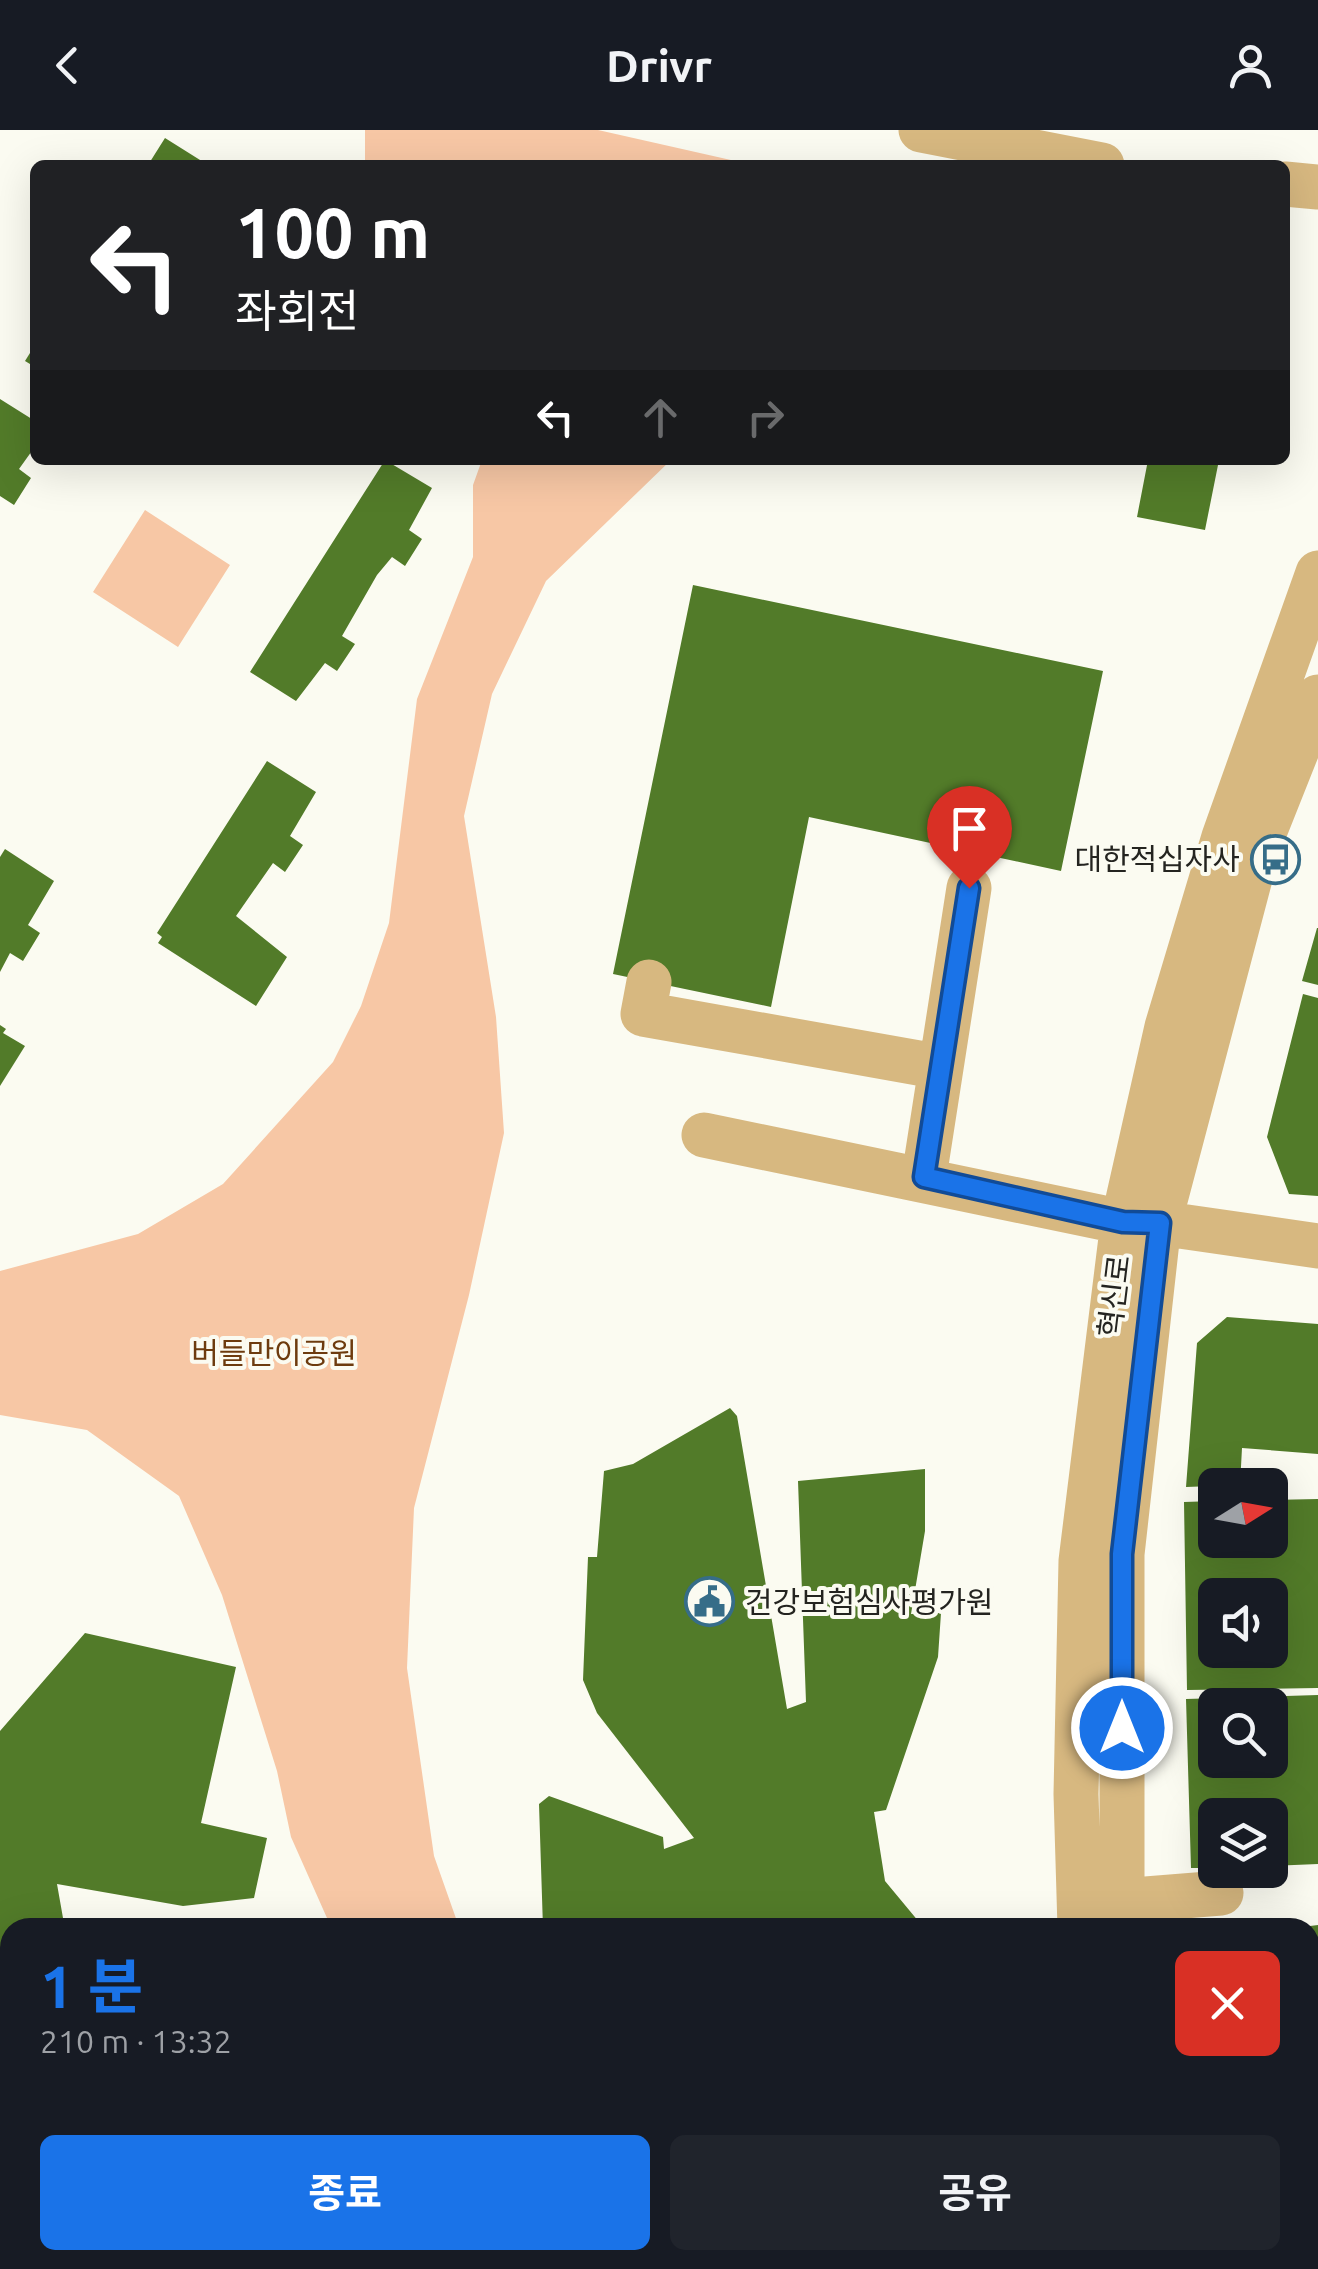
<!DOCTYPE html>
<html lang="ko">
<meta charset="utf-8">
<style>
:root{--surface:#171b24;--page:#20242c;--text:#f1f3f6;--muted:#9ea1a6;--accent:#1a73e8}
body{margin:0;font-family:Ubuntu,"Noto Sans KR",sans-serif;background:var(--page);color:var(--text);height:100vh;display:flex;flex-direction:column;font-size:38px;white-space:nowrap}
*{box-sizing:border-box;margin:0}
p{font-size:32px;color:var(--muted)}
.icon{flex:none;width:55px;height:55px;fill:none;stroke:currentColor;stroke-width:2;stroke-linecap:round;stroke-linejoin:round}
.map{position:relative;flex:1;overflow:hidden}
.sheet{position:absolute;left:0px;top:1788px;width:1320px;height:352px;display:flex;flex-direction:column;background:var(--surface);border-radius:30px 30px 0 0;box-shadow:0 10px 40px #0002}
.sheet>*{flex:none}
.top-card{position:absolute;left:30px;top:30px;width:1260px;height:305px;border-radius:15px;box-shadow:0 10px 40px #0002;background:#202124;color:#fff;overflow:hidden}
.needle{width:65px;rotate:79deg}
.controls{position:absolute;left:1198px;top:1338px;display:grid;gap:20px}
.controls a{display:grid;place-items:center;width:90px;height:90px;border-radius:15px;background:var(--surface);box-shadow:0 10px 40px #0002;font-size:50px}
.pin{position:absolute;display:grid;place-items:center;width:85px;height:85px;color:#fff;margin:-102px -42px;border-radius:50% 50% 50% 0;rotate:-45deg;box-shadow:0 0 10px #0007}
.pin .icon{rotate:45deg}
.me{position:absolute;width:110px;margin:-55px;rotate:0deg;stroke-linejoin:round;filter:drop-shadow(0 0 8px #0008)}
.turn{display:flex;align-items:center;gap:35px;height:210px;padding:0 40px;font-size:45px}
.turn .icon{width:130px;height:130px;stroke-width:2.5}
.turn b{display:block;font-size:70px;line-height:85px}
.lanes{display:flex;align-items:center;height:95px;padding:0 40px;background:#0003;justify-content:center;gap:50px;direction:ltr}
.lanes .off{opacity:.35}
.round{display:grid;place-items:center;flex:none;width:105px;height:105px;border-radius:15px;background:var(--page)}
.overview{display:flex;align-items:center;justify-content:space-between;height:170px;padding:0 40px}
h1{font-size:60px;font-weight:700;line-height:75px;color:var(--accent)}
.action{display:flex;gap:20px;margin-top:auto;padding:20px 40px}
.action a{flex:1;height:115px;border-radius:15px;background:var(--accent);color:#fff;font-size:40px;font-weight:700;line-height:115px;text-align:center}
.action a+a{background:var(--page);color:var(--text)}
header{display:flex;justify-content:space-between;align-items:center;height:130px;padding:0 40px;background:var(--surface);font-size:45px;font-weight:700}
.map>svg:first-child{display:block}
</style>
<header><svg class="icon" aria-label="back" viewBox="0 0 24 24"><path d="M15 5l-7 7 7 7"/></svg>Drivr<svg class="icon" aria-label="person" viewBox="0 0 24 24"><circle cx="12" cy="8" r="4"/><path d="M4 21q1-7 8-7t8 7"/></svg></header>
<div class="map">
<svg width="1318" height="2139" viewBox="0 0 1318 2139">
<rect width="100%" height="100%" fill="#fbfbf1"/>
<path fill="#f7c7a5" d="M365,0H598L753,35H365Z
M482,330H671L546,451L492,564L464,686L496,887L504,1003L469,1165L414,1378L407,1538L434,1726L459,1797H331L291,1707L277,1641L222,1465L179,1366L87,1300L0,1285V1141L138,1104L223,1054L333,932L361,876L389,793L417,569L473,427V355Z
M145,380L230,435L178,517L93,462Z
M414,2130H531L532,2139H413Z"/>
<path fill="#527b29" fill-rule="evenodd" d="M165,8L208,35H148Z
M35,215V237L25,231Z
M0,269L35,291L30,316L34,318L19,339L31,348L14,375L0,366Z
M385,330L432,358L409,400L422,409L405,436L392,427L377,445L342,506L355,514L337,541L325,533L296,571L250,542Z
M1148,330H1219L1205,400L1137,387Z
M693,455L1103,541L1061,741L809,687L771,877L613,844Z
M267,631L316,662L290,706L303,715L285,742L273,733L236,786L287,827L256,876L158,813L162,807L157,803Z
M5,719L54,751L28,795L40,803L23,831L10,823L0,842V727Z
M1317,798H1318V855L1302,851Z
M1303,864L1318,868V1066L1289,1064L1267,1007Z
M0,895L6,899L3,903L25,916L0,956Z
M1227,1187L1318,1194V1324L1242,1318L1240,1355L1186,1357L1197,1213Z
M730,1278L737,1286L787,1579L806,1572L798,1351L925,1339V1401L911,1484L941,1483L938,1527L886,1680L874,1682L885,1751L924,1798H543L539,1674L549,1666L663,1707L664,1719L694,1708L597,1583L583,1550L588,1427H597L604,1341L633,1334Z
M1318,1369V1558L1187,1560L1184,1372L1215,1371V1410H1270V1370ZM1215,1465H1270V1520H1215Z
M85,1503L236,1537L201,1693L267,1708L254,1768L183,1776L57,1754L63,1788L54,1798H10V2108L0,2112V1601Z
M1318,1565V1734L1270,1736V1685H1215V1738H1191L1186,1569ZM1215,1575H1270V1630H1215Z
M1318,1795V1943H1310V1796Z
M1318,2030V2132L1214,2139V2130H1310V2031Z"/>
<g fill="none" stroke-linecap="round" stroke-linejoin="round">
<path stroke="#d7b880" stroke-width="45" d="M921,0L1102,35
M1285,54L1318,57
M649,852L643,884L941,937
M704,1005L1123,1092L1159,1093L1318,1116
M924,1047L969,758
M1121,1771L1221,1763
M1080,1798L1076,1664L1081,1431L1123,1092L1167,897L1224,707L1318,443
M1122,1798V1424L1159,1093L1258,718L1318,567
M0,2122L10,2114
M194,2130L202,2139
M677,2130L681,2139
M1086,2130L1087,2139
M1139,2130V2139"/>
</g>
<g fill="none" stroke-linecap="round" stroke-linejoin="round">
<defs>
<path id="route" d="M969,758L924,1047L1123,1092L1160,1093L1122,1424V1598"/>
</defs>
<use href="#route" stroke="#114b97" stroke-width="25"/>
<use href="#route" stroke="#1a73e8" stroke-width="18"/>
</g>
<defs>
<symbol id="bus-ring" viewBox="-11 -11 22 22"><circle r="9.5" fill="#fbfbf1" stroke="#366d88" stroke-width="1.5"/><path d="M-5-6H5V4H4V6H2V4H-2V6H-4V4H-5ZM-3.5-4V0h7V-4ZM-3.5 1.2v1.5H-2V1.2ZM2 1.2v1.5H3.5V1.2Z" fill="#366d88"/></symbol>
<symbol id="civic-ring" viewBox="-11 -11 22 22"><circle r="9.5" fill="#fbfbf1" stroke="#366d88" stroke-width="1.5"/><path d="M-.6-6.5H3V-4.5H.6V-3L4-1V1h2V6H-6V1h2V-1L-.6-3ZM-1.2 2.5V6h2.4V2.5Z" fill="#366d88"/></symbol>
</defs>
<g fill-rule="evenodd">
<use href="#bus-ring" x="1248" y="702" width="55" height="55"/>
<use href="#civic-ring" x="682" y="1444" width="55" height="55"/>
</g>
<g text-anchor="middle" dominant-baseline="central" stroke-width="8" stroke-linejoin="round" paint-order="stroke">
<g font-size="30" fill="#242420" stroke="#fbfbf1" text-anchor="end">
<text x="1240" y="729">대한적십자사</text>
<text x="745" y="1472" text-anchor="start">건강보험심사평가원</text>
</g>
<g font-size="30" fill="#242420" stroke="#fbfbf1">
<text transform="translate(1114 1166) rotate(-83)">혁신로</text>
</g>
<g font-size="30" fill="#6d3b0e" stroke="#fbfbf1">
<text x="274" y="1223">버들만이공원</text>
</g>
</g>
</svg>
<div class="controls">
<a><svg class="needle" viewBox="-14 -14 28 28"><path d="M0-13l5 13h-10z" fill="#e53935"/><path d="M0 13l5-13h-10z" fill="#9ea1a6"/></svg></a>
<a><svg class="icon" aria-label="sound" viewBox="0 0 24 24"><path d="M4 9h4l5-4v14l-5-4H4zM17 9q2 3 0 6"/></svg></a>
<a><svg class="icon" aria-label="search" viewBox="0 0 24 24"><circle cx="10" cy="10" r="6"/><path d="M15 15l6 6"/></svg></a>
<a><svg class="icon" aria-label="layers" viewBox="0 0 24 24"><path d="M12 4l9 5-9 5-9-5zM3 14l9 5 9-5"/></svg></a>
</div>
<div class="pin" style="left:969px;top:758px;background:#d93025"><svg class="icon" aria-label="arrive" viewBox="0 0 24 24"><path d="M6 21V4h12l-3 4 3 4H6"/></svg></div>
<svg class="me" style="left:1122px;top:1598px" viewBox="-20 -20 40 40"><circle r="17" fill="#1a73e8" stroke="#fff" stroke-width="3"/><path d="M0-11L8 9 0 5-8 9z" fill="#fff"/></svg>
<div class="top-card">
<div class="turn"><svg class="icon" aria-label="left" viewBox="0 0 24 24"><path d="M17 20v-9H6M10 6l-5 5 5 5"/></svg><div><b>100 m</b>좌회전</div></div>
<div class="lanes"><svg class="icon" aria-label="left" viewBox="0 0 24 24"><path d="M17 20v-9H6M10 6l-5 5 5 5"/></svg><svg class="icon off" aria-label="ahead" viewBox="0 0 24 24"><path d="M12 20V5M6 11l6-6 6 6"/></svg><svg class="icon off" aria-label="right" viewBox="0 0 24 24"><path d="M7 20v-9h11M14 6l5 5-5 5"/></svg></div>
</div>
<section class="sheet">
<div class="overview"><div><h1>1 분</h1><p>210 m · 13:32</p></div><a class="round" style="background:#d93025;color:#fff"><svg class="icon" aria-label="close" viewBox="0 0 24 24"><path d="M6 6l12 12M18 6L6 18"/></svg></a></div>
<div class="action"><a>종료</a><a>공유</a></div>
</section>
</div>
